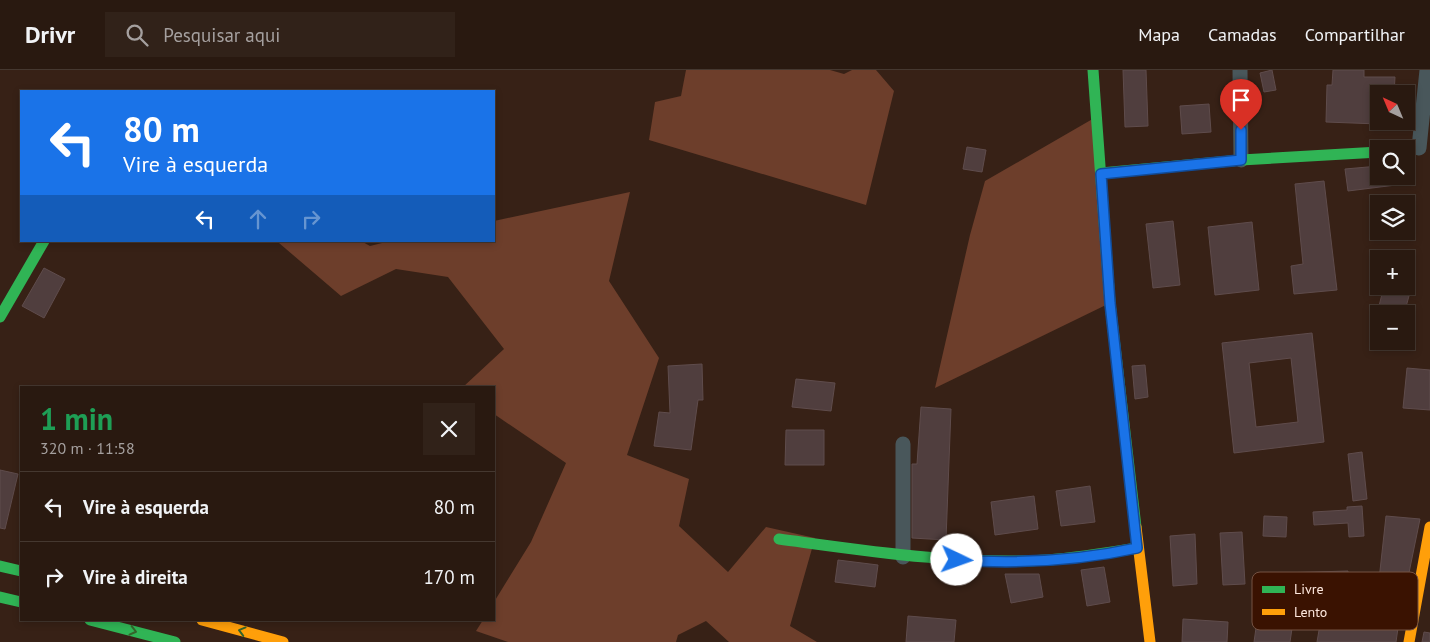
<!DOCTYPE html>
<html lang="pt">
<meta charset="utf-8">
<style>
:root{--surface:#291910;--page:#312219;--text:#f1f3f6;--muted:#a5a09f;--line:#453830}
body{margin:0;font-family:"PT Sans",sans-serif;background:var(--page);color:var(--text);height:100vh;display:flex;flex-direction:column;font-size:19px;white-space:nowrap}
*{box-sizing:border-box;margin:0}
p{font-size:16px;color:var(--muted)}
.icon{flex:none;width:28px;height:28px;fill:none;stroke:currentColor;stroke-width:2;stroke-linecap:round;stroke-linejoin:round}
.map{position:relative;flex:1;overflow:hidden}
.panel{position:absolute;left:20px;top:316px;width:475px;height:235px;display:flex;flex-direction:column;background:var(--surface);border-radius:0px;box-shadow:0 2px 8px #0003,0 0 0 1px var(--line)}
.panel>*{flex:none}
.top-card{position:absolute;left:20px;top:20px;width:475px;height:152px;border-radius:0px;box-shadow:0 2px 8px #0003,0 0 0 1px var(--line);background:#1a73e8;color:#fff;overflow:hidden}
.needle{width:32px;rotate:316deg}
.fabs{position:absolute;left:1370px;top:15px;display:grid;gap:10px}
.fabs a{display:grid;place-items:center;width:45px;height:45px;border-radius:0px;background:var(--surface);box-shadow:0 2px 8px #0003,0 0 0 1px var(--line);font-size:25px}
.pin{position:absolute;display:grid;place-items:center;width:42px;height:42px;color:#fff;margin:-51px -21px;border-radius:50% 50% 50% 0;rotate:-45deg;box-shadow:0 0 5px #0007}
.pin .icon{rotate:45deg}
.me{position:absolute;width:55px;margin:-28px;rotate:93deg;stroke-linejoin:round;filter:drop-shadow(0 0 4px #0008)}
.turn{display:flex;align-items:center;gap:18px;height:105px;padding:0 20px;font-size:22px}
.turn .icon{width:65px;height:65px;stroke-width:2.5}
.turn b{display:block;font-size:35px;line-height:42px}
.lanes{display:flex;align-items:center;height:48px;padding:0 20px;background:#0003;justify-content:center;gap:25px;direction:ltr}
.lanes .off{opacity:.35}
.round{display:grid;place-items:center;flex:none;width:52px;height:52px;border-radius:0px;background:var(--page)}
.summary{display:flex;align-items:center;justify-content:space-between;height:85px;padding:0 20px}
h1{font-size:30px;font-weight:700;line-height:38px;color:#1e9e55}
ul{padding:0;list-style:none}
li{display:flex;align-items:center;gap:15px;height:70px;padding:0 20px;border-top:1px solid var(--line)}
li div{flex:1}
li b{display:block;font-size:19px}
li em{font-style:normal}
header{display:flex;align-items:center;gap:30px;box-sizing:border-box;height:70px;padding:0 25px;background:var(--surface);border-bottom:1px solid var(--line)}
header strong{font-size:24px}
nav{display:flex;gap:28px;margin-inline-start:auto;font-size:18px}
.search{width:350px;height:45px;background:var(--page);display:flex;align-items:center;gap:12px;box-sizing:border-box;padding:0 18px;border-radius:0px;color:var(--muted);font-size:19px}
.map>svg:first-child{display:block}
</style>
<header>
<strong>Drivr</strong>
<div class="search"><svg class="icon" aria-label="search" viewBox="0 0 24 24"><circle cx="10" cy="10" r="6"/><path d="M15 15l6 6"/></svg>Pesquisar aqui</div>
<nav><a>Mapa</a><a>Camadas</a><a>Compartilhar</a></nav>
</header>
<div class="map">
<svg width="1430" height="572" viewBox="0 0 1430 572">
<rect width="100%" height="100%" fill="#372116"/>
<path fill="#6d3e2b" d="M686,0H830L844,4L852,0H876L894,21L866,135L649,70L655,32L681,26Z
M1096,47L1110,233L935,318L970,165L985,111Z
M630,122L609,211L659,288L627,385L689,409L679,456L728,502L766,457L815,468L790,556L817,572H729L706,551L678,565L676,572H508L476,561L483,550H494V532L531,472L566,393L494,344V318L463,317L504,279L448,207L396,199L341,226L279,173L361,171L370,176L390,171H494V151Z"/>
<path fill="#503e3e" stroke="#5f4c4c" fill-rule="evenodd" d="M1123,0H1146L1148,56L1125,57Z
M1272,0L1276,20L1264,22L1260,3Z
M1333,0H1364V7H1395L1394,24H1379V54L1326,52L1327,15H1332Z
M1209,34L1211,62L1182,64L1180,36Z
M967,77L986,80L982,102L963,99Z
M1379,96V106H1403L1404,114L1348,121L1345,99Z
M1324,111L1337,220L1294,224L1291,196L1303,194L1295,114Z
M1173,151L1180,215L1153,218L1146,154Z
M1252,152L1259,220L1215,225L1208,157Z
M44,198L65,209L44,248L22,236Z
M1383,220L1409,226L1404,244H1377Z
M1312,263L1324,372L1234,383L1222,273ZM1291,288L1298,352L1256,357L1249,293Z
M702,294L703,330H698L691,380L654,376L659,342L670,343L668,296Z
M1145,295L1148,327L1135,329L1132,296Z
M1407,298L1430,300V340L1403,338Z
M796,309L835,313L831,341L792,337Z
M921,337L951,339L946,470L912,468V394H917Z
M786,360H824V395H785Z
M1362,382L1367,429L1353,431L1348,384Z
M0,400L18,404L5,459L0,458Z
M1090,416L1095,452L1061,456L1056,421Z
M1034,426L1038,459L995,465L991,432Z
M1362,436L1364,466L1349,467L1348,453L1314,455L1313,442L1347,440V437Z
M1264,446L1287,447L1286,467L1263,466Z
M1386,446L1420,449L1403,532L1377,528Z
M1242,462L1245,514L1223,515L1220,463Z
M1195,464L1197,514L1173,516L1170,466Z
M838,490L878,495L875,517L835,512Z
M1104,497L1110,532L1087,536L1081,500Z
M1348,501L1349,550L1398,558L1396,572H1317L1323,537L1295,538L1290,572H1254L1257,551L1282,555L1280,503Z
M1005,504H1039L1043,527L1011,533Z
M908,546L956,550L954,572H906Z
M1183,549L1228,552L1227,572H1182Z
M1424,562L1430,563V572H1422Z"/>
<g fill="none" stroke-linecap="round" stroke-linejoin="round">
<path stroke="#49575b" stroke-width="15" d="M1240,0L1241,90
M1419,78L1427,0
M903,374V487"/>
<path stroke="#30b455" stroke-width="11" d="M1093,0L1110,233L1136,457
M1101,103L1241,90L1379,82
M0,247L44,171
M779,469C868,481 957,495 1047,490C1077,488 1107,483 1137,478
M0,496L21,501
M0,527L21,532
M90,550L175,572"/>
<path stroke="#ff9f0a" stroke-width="11" d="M1136,457L1150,572
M202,550L283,572
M1409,572L1430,457"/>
</g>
<defs><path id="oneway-chevron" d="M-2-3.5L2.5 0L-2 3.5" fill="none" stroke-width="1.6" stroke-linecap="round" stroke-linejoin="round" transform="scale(1.25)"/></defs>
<g stroke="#35632b">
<use href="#oneway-chevron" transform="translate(133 561) rotate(14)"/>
<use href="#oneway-chevron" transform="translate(242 561) rotate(-165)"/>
</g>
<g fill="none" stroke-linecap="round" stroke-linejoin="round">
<defs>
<path id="route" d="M957,490C1018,494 1078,491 1137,478L1110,233L1101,104L1241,90V60"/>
</defs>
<use href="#route" stroke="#114b97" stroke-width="12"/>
<use href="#route" stroke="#1a73e8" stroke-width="9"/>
</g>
<rect x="1252" y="502" width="166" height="58" rx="8" fill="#3a1201" stroke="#745243" stroke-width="1"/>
<rect x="1262" y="516" width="23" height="7" fill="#30b455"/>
<rect x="1262" y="539" width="23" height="6" fill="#ff9f0a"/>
<g font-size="14" fill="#fde7dd">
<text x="1294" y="524">Livre</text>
<text x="1294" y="547">Lento</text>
</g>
</svg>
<div class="fabs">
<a><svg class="needle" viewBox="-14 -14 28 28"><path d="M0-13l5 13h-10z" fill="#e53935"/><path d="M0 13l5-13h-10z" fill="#a5a09f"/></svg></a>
<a><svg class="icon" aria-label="search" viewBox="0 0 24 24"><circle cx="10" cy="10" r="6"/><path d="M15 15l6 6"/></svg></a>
<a><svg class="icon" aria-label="layers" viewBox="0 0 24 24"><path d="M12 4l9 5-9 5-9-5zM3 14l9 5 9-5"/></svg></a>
<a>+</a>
<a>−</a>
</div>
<div class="pin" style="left:1241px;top:60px;background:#d93025"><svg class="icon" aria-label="arrive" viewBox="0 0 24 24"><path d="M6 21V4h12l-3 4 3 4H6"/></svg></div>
<svg class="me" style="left:957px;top:490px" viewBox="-20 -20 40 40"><circle r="19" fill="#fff"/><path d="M0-13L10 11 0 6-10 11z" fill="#1a73e8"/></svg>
<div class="top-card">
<div class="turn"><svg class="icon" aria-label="left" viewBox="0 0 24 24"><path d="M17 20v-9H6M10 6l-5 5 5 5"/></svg><div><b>80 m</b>Vire à esquerda</div></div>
<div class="lanes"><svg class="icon" aria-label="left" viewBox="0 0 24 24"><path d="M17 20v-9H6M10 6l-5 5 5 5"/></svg><svg class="icon off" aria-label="ahead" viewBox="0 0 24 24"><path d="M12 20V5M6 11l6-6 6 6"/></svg><svg class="icon off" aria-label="right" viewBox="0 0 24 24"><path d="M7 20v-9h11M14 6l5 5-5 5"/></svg></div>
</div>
<section class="panel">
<div class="summary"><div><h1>1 min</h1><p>320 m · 11:58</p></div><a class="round"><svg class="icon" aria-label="close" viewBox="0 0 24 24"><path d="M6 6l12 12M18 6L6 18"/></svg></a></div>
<ul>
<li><svg class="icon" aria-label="left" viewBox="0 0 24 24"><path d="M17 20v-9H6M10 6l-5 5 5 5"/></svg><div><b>Vire à esquerda</b></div><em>80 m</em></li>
<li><svg class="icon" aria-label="right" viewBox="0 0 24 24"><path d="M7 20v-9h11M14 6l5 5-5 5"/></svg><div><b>Vire à direita</b></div><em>170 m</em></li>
</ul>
</section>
</div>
